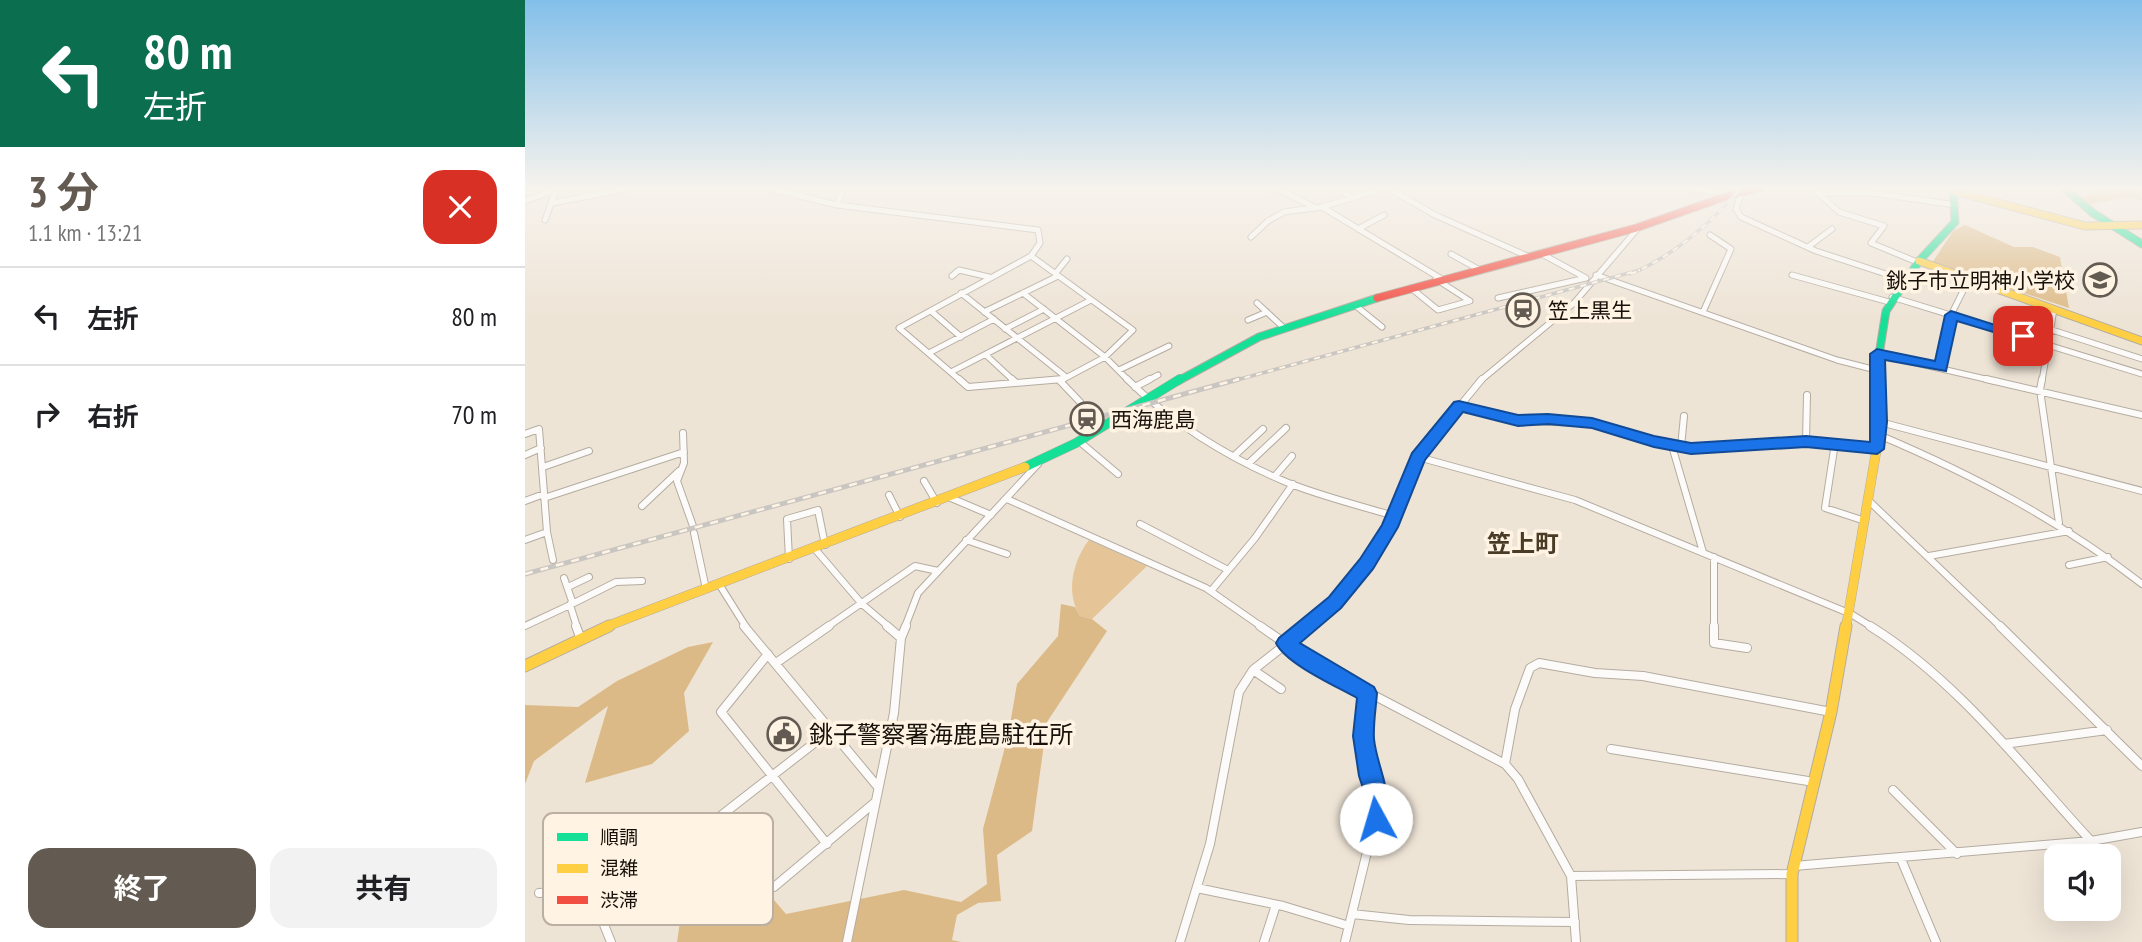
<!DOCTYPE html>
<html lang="ja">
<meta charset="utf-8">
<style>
:root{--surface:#fff;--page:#f2f2f2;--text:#202124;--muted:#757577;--line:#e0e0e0;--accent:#635b51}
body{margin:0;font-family:"PT Sans Narrow","Noto Sans JP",sans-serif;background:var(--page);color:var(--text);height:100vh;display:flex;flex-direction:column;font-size:26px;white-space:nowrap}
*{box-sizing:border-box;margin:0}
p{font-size:23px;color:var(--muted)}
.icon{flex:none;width:38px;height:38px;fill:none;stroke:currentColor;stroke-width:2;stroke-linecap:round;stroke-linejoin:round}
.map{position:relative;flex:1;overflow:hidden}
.details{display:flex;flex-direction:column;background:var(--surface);width:525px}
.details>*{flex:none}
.top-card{background:#0b6e4f;color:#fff;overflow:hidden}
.controls{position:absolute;left:1519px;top:844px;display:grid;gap:14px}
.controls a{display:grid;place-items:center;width:77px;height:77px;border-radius:14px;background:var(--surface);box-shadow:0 7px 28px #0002;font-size:35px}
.pin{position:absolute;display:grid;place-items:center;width:60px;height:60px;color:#fff;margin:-30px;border-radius:14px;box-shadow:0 4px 10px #0006}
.me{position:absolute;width:77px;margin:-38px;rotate:354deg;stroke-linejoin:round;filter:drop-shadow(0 0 5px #0008)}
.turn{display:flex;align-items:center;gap:24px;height:147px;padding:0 28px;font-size:32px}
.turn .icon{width:91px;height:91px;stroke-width:2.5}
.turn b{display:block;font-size:49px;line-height:60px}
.round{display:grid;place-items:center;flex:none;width:74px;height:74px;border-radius:21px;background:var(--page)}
.headline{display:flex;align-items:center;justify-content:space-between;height:119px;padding:0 28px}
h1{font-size:42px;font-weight:700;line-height:52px;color:var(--accent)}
.action{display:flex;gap:14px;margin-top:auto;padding:14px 28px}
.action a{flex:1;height:80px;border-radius:21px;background:var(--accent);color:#fff;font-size:28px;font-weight:700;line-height:80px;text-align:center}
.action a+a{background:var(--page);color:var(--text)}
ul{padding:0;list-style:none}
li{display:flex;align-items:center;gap:21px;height:98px;padding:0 28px;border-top:2px solid var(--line)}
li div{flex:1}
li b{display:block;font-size:26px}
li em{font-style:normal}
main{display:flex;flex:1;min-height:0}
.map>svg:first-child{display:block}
</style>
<main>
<section class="details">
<div class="top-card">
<div class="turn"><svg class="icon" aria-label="left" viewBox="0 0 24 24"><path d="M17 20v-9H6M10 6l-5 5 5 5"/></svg><div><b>80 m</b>左折</div></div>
</div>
<div class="headline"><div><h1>3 分</h1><p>1.1 km · 13:21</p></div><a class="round" style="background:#d93025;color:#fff"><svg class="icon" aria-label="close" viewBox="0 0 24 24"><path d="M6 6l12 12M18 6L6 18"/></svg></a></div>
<ul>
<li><svg class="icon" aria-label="left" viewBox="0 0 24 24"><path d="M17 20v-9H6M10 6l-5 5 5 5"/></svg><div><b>左折</b></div><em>80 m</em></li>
<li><svg class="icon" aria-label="right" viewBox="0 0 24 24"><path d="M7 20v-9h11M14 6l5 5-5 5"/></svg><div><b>右折</b></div><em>70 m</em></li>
</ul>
<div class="action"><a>終了</a><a>共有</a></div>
</section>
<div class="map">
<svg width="1617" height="942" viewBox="0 0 1617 942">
<rect width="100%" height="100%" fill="#eee4d6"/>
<path fill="#e5c497" d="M564,540L622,566L567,619L555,616C540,592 548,561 564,540Z"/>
<path fill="#dcba87" d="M1581,187H1614L1617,201L1604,197L1560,205L1554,199Z
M1440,225L1489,247H1508L1535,257L1544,308L1407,263L1428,231Z
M536,604L550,607L555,616L567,619L582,631L522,722L507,831L472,855L476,901L453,903L432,915L427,940L436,942H152L156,915L249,900L261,914L379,890L436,902L462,884L458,829L483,736L492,684L533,636Z
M188,642L159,693L164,731L127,764L60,783L83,706L9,761L0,784V705L53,707L92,681L163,647Z"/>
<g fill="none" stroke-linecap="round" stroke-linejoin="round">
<defs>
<path id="street-far2" d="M10,187L23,192
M238,187L312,205L513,230L515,243L506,256
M722,187L753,189L789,207
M813,187L826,198
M1150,187L1201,193
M1287,187L1293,193H1347L1431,205
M863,188L910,215L1002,256
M1217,191L1211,209L1216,217L1291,251L1379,280
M1293,193L1314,212L1359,226L1346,243L1392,262
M0,201L39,187
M27,203L106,188
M312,205L319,187
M797,207L915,278
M20,220L31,190
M833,229L859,215
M726,237L743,221L759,212L797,207L863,187
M1283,247L1307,229
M1015,253L1061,278
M926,254L953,269
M506,256L608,330L580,357L535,381
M530,274L542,259
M1071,275L1312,360L1351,370
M1267,275L1364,302
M427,276L434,270L464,277
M886,288L913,310L945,301L911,279
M436,293L541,377
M498,293L580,357L604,381
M1367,297L1617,374
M973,298L1061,278
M732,303L759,328
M831,306L857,327
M406,311L436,337
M459,312L533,276
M1178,312L1206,249L1185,235
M723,320L742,312
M480,329L519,309
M1524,329L1617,359
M404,353L469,319
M1352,354L1469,381
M461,355L489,381
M1416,368L1426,315L1444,279
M594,370L644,346
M426,372L566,300
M436,381L374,328L506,256
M622,381L633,375
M955,381L1049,303L1114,227
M1517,381L1529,309"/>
<path id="street-far1" d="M434,379L443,387L538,379
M487,379L491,383
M602,379C645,422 704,458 761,482C795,496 833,505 869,516
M1461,379L1617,415
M1517,379L1515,390L1534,523
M535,381L555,402
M610,387L625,379
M934,406L993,421L1067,423L1129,442L1166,449L1281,442L1352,448
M1355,422L1617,491
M158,433L159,463L152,481L168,526
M0,434L14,429L22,532L28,560
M1354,435C1448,475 1536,521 1617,584
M555,442L593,474
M1281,442L1282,395
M1310,443L1300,508L1340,521
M1147,446L1178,552
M1156,447L1159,416
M0,455L16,448
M709,456L738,429
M893,457L1050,500L1326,614L1347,627
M724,463L761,428
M18,467L64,451
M750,476L767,456
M399,481L412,503
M364,495L375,517
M19,498L159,452
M426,498L466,515
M482,499L681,588L737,627
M1343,500L1476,627
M0,501L19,494
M117,506L154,471
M615,524L703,570
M169,533L181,589
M0,540L22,532
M441,540L482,554
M290,549L337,604L364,627
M1404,556L1544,531
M1189,557V627
M264,559L262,519L293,510L300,545
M1544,565L1583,557
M39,578L47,601L45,605
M194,584L221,627
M43,587L64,577
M686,591L730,538L768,484
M45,605L91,582L117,581
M0,626L45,605L52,627
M302,627L390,566L413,571
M380,627L393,593L513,464
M782,627L824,588L864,527L893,457L957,379"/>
<path id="street" d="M51,626L55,637
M219,626L353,787
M362,626L376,638
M735,626L791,665L980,764L993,779L1046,876L1051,942
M1189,626V643L1222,648
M1345,626C1432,680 1497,766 1566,841
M1475,626L1617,766
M243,654L196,712L302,844
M251,663L304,626
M728,670L756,689
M306,730L184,825L233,887H249L349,803
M1479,744L1582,730
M1086,749L1289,782
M980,764L990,709L1005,668L1014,663L1070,673L1118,676L1306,712
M1368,790L1432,854
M1376,859L1411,942
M1269,866L1566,841L1617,832
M1046,876L1267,874
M672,888L758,906L824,926
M14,893L65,890L86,942
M827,914L884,920L1050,922
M322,942L369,713L376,638L381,626
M655,942L685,844L714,692L728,670L784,626
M739,942L751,905
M820,942L854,803L845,777L839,736L842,693"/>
<path id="fast-far1" d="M1538,187L1568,213L1617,244
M1353,361L1361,311L1394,261L1430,222L1428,187
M653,381L734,337L852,298"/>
<path id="fast" d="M500,467L551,443L655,379"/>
<path id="slow-far2" d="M1429,191L1560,226L1617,225
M1394,261L1617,341
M1353,361V381"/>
<path id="slow-far1" d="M80,627L500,467
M1321,627L1354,435L1353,379"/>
<path id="slow" d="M0,666L84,626
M1267,942V874L1306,712L1321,626"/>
<path id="jam" d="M852,298L1111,228L1205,195L1238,187"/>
</defs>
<use href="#street-far2" stroke="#b4aca1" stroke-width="7"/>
<use href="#street-far1" stroke="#b4aca1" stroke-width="8"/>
<use href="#street" stroke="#b4aca1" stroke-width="10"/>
<use href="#fast-far1" stroke="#b4aca1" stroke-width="9"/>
<use href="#fast" stroke="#b4aca1" stroke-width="10"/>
<use href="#slow-far2" stroke="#b4aca1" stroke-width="9"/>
<use href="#slow-far1" stroke="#b4aca1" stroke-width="10"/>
<use href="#slow" stroke="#b4aca1" stroke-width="13"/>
<use href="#jam" stroke="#b4aca1" stroke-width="9"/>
<use href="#street-far2" stroke="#fcfbf9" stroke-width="5"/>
<use href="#street-far1" stroke="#fcfbf9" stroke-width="6"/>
<use href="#street" stroke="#fcfbf9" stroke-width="8"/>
<use href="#fast-far1" stroke="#16e098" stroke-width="7"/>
<use href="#fast" stroke="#16e098" stroke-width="9"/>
<use href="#slow-far2" stroke="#ffcf43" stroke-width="7"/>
<use href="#slow-far1" stroke="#ffcf43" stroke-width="9"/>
<use href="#slow" stroke="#ffcf43" stroke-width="11"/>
<use href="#jam" stroke="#f24e42" stroke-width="7"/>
<defs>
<path id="rail-far1" d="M1106,274C1151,254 1185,224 1217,187
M708,381L1115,270"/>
<path id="rail" d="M0,574L714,379"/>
</defs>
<use href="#rail-far1" stroke="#c9c6c2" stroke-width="3.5"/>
<use href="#rail" stroke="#c9c6c2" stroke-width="5"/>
<use href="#rail-far1" stroke="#fff3e4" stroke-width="2" stroke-dasharray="6" stroke-linecap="butt"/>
<use href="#rail" stroke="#fff3e4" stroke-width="2.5" stroke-dasharray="8" stroke-linecap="butt"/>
</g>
<linearGradient id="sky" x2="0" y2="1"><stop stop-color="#83bfea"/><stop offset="0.59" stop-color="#f7f3ed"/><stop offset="1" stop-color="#f7f3ed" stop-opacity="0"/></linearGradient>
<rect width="1617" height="319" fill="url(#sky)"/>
<path fill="#1a73e8" stroke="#114b97" stroke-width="2" d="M1426,311L1505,336L1498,341L1432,321L1421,371L1360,360L1362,422L1359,449L1352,454L1281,447L1166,454L1129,447L1067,428L1023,424L993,426L938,412L900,460L873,527L848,569L816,608L775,643L849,687L852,693C851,708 848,724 849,739C852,768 871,798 859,826L851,829L844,826L841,819L843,803L834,776L828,736L832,698C811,686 761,664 751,643L754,638L804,597L835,559L857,525L887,453L929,402L934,401L993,415L1023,414L1067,418L1129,436L1166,443L1281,436L1345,442V354L1352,349L1410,361L1420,315Z"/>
<defs>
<symbol id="school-ring" viewBox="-11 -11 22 22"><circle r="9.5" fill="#fff3e4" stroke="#635b51" stroke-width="1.5"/><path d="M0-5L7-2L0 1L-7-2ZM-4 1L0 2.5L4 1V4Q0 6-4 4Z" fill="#635b51"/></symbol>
<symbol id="station-ring" viewBox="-11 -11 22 22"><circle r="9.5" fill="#fff3e4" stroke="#635b51" stroke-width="1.5"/><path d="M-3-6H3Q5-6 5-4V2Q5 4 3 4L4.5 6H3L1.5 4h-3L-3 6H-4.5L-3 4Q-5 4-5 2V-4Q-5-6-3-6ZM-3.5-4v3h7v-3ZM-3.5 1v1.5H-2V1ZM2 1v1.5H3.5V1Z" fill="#635b51"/></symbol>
<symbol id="civic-ring" viewBox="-11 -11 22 22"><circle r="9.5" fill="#fff3e4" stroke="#635b51" stroke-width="1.5"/><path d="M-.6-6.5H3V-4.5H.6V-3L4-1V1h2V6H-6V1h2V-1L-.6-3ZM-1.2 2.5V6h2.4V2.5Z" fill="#635b51"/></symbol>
</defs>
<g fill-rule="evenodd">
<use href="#school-ring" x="1556" y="261" width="38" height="38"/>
<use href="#station-ring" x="979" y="291" width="38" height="38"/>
<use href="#station-ring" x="543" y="400" width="38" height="38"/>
<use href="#civic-ring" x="240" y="715" width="38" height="38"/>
</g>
<g text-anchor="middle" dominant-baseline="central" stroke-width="7" stroke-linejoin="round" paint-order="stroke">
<g font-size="21" fill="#181109" stroke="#fff3e4" text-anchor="start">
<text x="1550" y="280" text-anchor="end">銚子市立明神小学校</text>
<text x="1023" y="310">笠上黒生</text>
<text x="586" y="419">西海鹿島</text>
</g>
<g font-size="24" font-weight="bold" fill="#4a3b26" stroke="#fff3e4">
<text x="998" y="543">笠上町</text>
</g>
<g font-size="24" fill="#181109" stroke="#fff3e4" text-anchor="start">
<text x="284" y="734">銚子警察署海鹿島駐在所</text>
</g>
</g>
<rect x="18" y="813" width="230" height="112" rx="10" fill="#fff3e4" stroke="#baafa2" stroke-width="2"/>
<rect x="32" y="833" width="31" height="8" fill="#16e098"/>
<rect x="32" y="864" width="31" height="9" fill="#ffcf43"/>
<rect x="32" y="896" width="31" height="8" fill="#f24e42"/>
<g font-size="19" fill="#181109">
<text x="75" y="844">順調</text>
<text x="75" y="875">混雑</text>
<text x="75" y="907">渋滞</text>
</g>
</svg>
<div class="controls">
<a><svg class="icon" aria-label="sound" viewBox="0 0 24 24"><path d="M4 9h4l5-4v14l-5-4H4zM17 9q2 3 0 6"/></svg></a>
</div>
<div class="pin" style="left:1498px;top:336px;background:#d93025"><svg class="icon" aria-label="arrive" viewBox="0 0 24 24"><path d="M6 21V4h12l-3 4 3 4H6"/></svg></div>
<svg class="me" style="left:851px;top:819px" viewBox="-20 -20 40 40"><circle r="19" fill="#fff"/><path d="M0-13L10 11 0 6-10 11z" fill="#1a73e8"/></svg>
</div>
</main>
